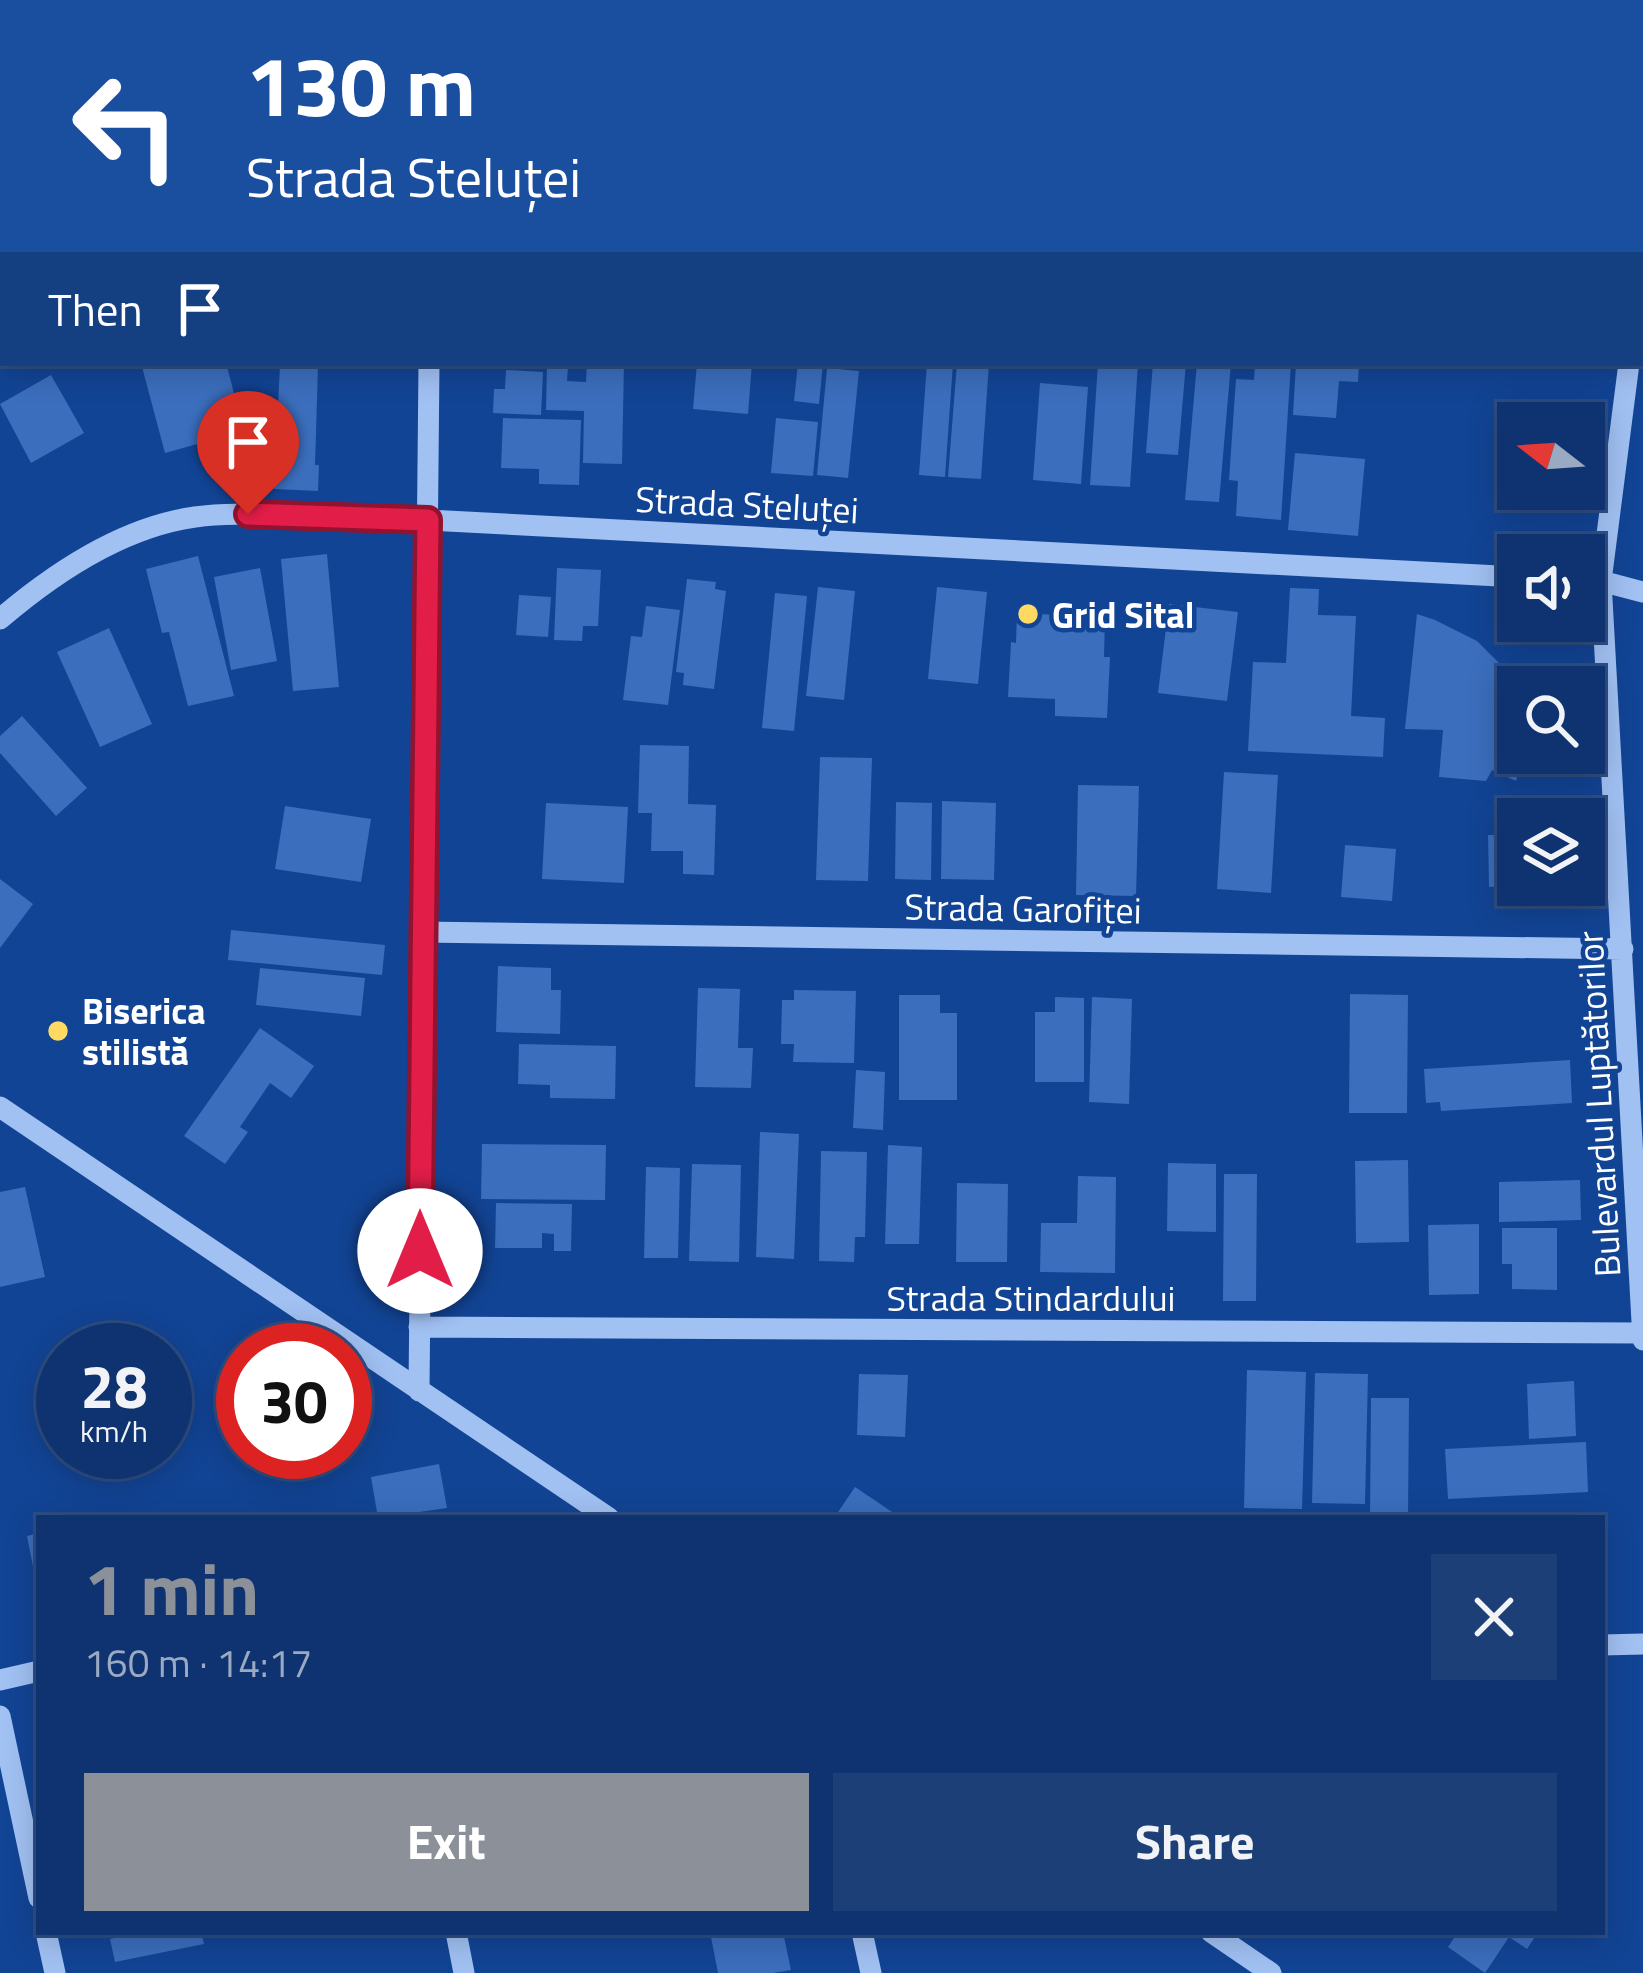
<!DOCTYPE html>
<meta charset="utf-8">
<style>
:root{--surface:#0e3370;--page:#1c3f78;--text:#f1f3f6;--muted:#9baac3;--line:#2e4e83;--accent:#8c9099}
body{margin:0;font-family:"Titillium Web",sans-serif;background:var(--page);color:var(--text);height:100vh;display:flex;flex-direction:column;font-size:45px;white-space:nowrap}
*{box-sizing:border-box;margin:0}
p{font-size:39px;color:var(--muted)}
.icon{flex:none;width:66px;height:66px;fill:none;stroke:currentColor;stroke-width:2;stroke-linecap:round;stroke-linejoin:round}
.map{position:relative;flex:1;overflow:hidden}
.details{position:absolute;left:36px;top:1515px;width:1569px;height:420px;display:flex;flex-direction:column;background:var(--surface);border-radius:0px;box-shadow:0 6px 30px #0003,0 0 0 3px var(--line)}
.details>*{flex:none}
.banner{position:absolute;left:0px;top:0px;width:1644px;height:366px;box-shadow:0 6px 30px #0003,0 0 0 3px var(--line);background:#1a4fa0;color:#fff;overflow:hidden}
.needle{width:78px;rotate:287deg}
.fabs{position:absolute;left:1497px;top:402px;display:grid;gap:24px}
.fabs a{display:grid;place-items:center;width:108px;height:108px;border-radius:0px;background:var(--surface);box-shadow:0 6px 30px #0003,0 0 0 3px var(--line);font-size:60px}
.speed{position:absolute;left:36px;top:1323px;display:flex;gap:24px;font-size:60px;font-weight:700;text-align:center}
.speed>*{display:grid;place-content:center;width:156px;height:156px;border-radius:50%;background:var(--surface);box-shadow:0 6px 30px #0003,0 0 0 3px var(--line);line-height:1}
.speed small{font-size:30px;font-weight:400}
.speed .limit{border:18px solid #d22;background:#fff;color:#111}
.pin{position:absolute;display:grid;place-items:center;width:102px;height:102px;color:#fff;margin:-123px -51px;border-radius:50% 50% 50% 0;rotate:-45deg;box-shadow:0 0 12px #0007}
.pin .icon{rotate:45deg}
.me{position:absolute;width:132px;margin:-66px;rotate:0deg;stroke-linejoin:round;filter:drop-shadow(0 0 9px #0008)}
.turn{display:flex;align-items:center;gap:42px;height:252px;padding:0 48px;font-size:54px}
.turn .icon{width:156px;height:156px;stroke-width:2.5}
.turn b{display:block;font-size:84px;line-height:102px}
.then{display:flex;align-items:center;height:114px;padding:0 48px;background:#0003;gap:24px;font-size:45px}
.round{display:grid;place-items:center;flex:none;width:126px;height:126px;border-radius:0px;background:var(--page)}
.headline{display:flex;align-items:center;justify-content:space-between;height:204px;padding:0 48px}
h1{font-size:72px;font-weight:700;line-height:90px;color:var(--accent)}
.action{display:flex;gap:24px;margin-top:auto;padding:24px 48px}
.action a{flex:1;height:138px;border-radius:0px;background:var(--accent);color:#fff;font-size:48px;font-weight:700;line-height:138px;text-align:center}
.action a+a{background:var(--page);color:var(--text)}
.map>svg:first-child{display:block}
</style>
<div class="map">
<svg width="1643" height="1973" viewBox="0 0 1643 1973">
<rect width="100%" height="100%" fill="#124495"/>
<path fill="#3b6ebd" d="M141,363H226L244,431L165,453Z
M587,363H624L622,464L583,463L584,411L546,410L547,365H568L567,381L586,382Z
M697,363H752L748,414L693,409Z
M798,363H823L819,404L794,401Z
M927,363H953L945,477L919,475Z
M957,363H989L981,479L948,477Z
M1098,363H1138L1130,487L1090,485Z
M1153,363H1186L1178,455L1146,453Z
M1197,363H1231L1219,502L1185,500Z
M1255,363H1291L1281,520L1236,516L1238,481L1229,480L1236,379L1254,380Z
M1296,363H1359L1358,382L1339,381L1336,418L1293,415Z
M280,365L318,366L315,465H319L318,491L274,489Z
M827,368L859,371L848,478L817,475Z
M506,370L543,372L541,415L493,413L494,389H505Z
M51,375L84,433L31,463L0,404Z
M1040,383L1088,387L1081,484L1033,480Z
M503,418L581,420L579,485L539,484V469L501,468Z
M776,418L818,422L813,476L771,473Z
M1295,453L1365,459L1358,536L1288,530Z
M327,554L339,687L293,691L281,559Z
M198,556L234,696L188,706L169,632L162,633L146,569Z
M260,568L277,661L231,670L214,577Z
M557,568L601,570L598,626H583L582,641L554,640Z
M687,579L716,582L715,589L726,591L714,689L683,685L684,673L676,672Z
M818,587L855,591L844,700L806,696Z
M937,587L987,592L978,684L928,679Z
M1290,588L1319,589L1318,615L1356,616L1351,716L1385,718L1383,757L1248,751L1253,662L1286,663Z
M775,593L807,596L794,731L762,728Z
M519,595L551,597L548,637L516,635Z
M1169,604L1238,612L1227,701L1158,693Z
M646,606L680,610L668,705L623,700L631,636L642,637Z
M1017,613L1105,617L1104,657H1110L1107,718L1055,716V699L1008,697L1011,642L1016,643Z
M1417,614L1435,620L1477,641L1511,675L1518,691V753H1523L1516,781L1492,770L1486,781L1439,777L1443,730L1405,729Z
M109,628L152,724L100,747L57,652Z
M22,716L87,788L56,816L0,753V736Z
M640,745L689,746L688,804L716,805L714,875L683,874V851H651L652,813H638Z
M820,757L872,758L868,881L816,880Z
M1224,772L1278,775L1271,893L1217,889Z
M1078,785L1139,786L1136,896L1076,895Z
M942,801L996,803L994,880L941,879Z
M896,802L932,803L931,880L895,879Z
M546,803L628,807L624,883L542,879Z
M285,806L371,819L361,882L275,869Z
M1488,835H1518V886L1489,887Z
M1345,845L1396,849L1392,901L1341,897Z
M0,879L33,904L0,948Z
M231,930L385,945L382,975L228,960Z
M498,966L551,968V990H561L560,1034L496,1032Z
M260,968L365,978L361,1016L256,1005Z
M698,988L740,989L738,1048H753L751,1088L695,1087Z
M794,990L856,991L854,1063L793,1062L794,1044H781L782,1000H794Z
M1350,994L1408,995L1407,1113H1349Z
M899,995H940V1013H957V1100H899Z
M1055,997L1084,998V1082H1035V1012H1055Z
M1092,997L1132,999L1129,1104L1089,1102Z
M260,1028L314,1066L291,1098L270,1083L240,1127L248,1132L225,1164L184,1136Z
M519,1044L616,1046L615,1099L550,1098V1085L518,1084Z
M1570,1060L1572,1103L1441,1111L1440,1102L1426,1103L1424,1069Z
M856,1070L885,1072L883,1130L853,1128Z
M760,1132L799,1134L794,1259L756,1257Z
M482,1144L606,1145L605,1200L481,1199Z
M888,1145L922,1147L919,1244H885Z
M821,1151L867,1152L865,1237H855L854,1262L819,1261Z
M1408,1160L1409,1242L1356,1243L1355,1161Z
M1168,1163L1216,1164V1232L1167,1231Z
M692,1164L741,1165L739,1262L689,1261Z
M646,1167L680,1168L678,1258H644Z
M1224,1174H1257L1256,1301H1223Z
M1078,1176L1116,1177L1115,1273L1040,1272L1041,1223H1077Z
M1580,1180L1581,1220L1499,1222V1182Z
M957,1183L1008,1184L1007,1262H956Z
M25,1187L45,1277L0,1287V1192Z
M496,1203L572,1204L571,1251H554V1234L542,1233V1248H495Z
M1479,1224V1294L1429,1295L1428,1225Z
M1502,1228H1557V1290L1512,1289V1264H1502Z
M1247,1370L1306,1372L1302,1509L1244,1508Z
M1315,1373L1368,1374L1365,1504L1312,1503Z
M859,1374L908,1375L905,1437L857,1435Z
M1574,1381L1576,1436L1529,1439L1527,1384Z
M1371,1398H1409L1408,1518H1370Z
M1586,1442L1588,1492L1448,1499L1445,1449Z
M439,1464L447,1508L378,1518L371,1477Z
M855,1487L901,1518H834Z
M39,1533V1586L37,1587L27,1536Z
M143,1932H201L204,1944L115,1962L110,1939Z
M710,1932H783L791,1970L773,1973H718Z
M1458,1932H1538L1527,1949L1509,1937L1485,1973L1448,1947Z"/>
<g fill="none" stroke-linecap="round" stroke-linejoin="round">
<path stroke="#a1c1f3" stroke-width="21" d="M431,3V0
M0,114L3,113
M1641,143H1643
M1641,274L1643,258
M1629,363L1601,581L1643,1340
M1584,580L1601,581L1643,592
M0,619C55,572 122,527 195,517C229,512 264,515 298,516C341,517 384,519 428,520L1518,577
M422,932L1623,949
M0,1107L609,1518
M419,1327L1643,1333
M419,1391L429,363
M1602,1645L1643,1644
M0,1680L39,1671
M0,1716L39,1898
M46,1932L55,1973
M456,1932L464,1973
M862,1932L871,1973
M1211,1932L1271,1973"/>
</g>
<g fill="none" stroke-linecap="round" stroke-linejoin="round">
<defs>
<path id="route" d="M248,514L428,520L420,1251"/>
</defs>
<use href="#route" stroke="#92132f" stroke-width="30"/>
<use href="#route" stroke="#e11d48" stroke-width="21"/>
</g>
<g fill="#ffda63" stroke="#124495" stroke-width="4.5">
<circle cx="1028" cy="614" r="12"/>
<circle cx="58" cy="1031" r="12"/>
</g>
<g text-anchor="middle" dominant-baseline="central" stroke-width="9" stroke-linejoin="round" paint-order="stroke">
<g font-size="36" fill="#fff" stroke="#124495">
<text transform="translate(747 504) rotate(3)">Strada Steluței</text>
<text transform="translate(1023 908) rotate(1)">Strada Garofiței</text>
<text transform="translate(1598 1104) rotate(-93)">Bulevardul Luptătorilor</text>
<text x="1031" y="1297">Strada Stindardului</text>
</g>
<g font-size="36" font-weight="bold" fill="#fff" stroke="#124495" text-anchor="start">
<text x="1052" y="614">Grid Sital</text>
<text x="82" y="1010">Biserica<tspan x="82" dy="41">stilistă</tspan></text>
</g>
</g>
</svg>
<div class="fabs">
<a><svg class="needle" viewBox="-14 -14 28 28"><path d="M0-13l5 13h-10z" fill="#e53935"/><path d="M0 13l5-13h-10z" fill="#9baac3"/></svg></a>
<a><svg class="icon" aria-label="sound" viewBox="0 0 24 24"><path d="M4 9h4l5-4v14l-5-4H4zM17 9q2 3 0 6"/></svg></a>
<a><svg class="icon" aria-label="search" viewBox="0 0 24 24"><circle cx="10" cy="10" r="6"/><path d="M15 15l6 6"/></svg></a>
<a><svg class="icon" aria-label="layers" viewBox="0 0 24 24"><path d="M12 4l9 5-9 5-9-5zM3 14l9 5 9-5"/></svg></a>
</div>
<div class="speed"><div>28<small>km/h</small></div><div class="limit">30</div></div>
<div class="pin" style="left:248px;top:514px;background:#d93025"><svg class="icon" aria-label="arrive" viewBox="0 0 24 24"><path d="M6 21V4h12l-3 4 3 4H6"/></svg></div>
<svg class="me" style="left:420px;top:1251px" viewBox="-20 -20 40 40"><circle r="19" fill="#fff"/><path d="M0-13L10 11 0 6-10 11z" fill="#e11d48"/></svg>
<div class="banner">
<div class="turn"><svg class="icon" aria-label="left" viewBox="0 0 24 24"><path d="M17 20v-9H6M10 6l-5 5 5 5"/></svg><div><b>130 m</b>Strada Steluței</div></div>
<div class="then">Then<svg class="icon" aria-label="arrive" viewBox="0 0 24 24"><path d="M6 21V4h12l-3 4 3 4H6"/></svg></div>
</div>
<section class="details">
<div class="headline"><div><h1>1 min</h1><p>160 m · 14:17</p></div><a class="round"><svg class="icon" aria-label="close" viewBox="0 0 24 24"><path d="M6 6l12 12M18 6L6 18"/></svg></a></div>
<div class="action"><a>Exit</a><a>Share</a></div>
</section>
</div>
